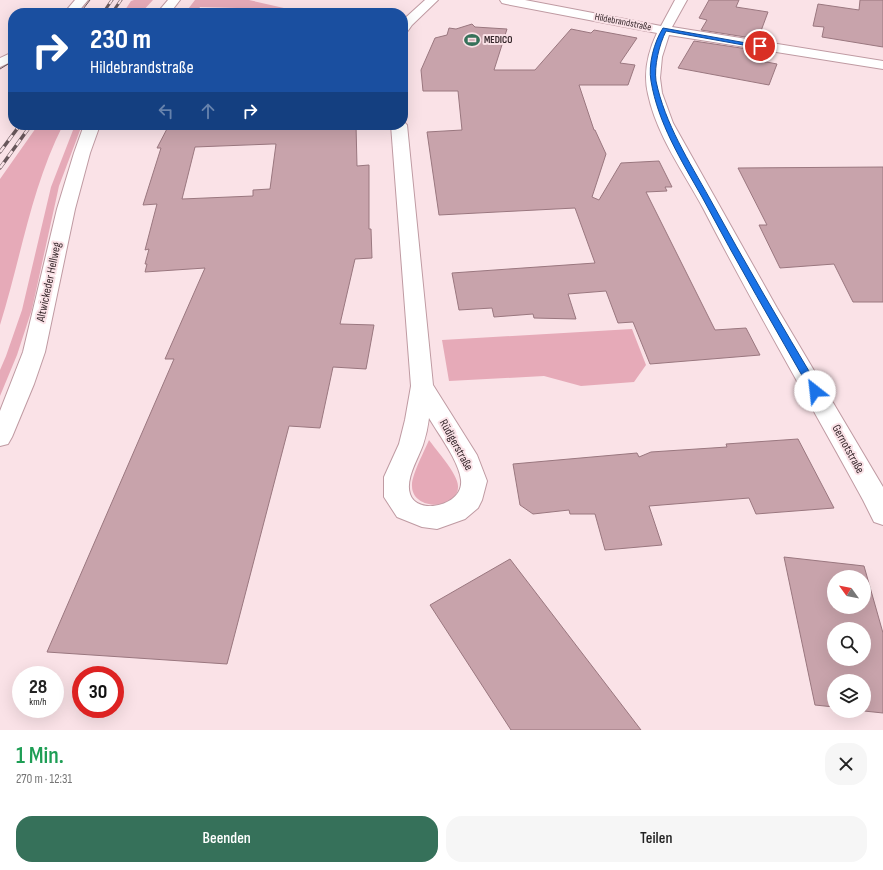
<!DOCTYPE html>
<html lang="de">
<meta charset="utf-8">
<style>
:root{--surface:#fff;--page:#f6f6f6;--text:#222;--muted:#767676;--accent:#36715a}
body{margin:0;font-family:"Sofia Sans Condensed",sans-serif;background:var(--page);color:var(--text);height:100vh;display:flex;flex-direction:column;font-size:15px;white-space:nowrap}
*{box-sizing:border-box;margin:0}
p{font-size:13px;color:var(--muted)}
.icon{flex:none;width:22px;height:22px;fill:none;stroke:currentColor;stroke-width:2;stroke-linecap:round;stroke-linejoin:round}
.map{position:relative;height:730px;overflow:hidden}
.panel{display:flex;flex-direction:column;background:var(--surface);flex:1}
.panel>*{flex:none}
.top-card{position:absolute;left:8px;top:8px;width:400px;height:122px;border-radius:16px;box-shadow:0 4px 16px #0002;background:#1a4fa0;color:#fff;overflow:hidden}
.needle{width:26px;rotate:303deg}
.buttons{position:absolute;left:827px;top:570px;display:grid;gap:8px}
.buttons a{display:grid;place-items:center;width:44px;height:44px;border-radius:50%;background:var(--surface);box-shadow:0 4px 16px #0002;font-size:20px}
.speed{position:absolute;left:12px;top:666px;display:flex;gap:8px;font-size:20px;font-weight:700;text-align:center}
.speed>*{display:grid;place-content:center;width:52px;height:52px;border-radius:50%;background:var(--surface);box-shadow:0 4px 16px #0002;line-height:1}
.speed small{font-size:10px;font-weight:400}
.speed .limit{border:6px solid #d22;background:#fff;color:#111}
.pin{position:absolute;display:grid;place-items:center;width:34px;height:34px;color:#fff;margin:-17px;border:2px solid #fff;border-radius:50%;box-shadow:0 1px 4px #0007}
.me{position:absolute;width:44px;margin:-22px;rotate:331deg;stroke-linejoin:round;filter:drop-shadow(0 0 3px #0008)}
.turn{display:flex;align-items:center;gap:14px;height:84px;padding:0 16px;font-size:18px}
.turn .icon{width:52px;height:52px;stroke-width:2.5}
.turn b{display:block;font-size:28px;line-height:34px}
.lanes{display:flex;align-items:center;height:38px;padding:0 16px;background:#0003;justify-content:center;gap:20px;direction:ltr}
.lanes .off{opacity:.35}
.round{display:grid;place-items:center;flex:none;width:42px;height:42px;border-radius:16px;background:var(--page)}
.head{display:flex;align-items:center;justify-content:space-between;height:68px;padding:0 16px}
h1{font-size:24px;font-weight:600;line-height:30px;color:#1e9e55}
.cta{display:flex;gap:8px;margin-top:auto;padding:8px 16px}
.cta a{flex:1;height:46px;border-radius:16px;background:var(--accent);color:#fff;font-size:16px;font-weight:600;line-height:46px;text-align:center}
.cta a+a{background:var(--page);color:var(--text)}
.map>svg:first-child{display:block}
</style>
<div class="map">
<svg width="883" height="730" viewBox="0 0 883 730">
<rect width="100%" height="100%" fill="#fae2e7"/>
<path fill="#e6aab8" d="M134,0H153L141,13H123L131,1Z
M195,0H249L306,13H272L274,9L200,7L197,12L185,13Z
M38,125H63C31,188 21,258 0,325V179Z
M75,125H82L59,186L32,309L17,355L0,396V370L6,356L22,310L51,187Z
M632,329L646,365L634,382L581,386L544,376L449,381L442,340Z
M429,440C436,450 458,474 458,486C459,511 412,511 412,486C411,476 425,450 429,440Z"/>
<path fill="#c8a3ab" stroke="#9a777f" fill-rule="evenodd" d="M709,0H739L736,7L768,12L758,39L701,30L707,20L699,18Z
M860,0H883V47L822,37L824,27L813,26L818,4L859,10Z
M472,24L475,27L507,29L494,70H535L571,29L591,33L594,30L637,38L620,63L635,65L628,85H579L594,130H595L606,154L592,197L599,200L621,163L659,161L672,187H665L667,191L646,192L715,330L746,328L760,355L650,364L633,322L618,323L606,291L568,294L576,319L534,318L533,314L494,317L492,308L459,310L452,273L595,263L575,208L439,215L427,132L462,130L458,91H423L421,70L435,38L447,35L449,28L456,29Z
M694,41L754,50L751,59L777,64L769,85L678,68Z
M169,125H356L357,166L369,165V229H371L372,258L355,259L340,324L374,325L366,369L333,367L320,428L289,426L227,664L47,652L174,359H165L205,268L145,272L147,264H145L149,249L145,250L157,204L143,205L161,148H157ZM272,144H276L270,189L253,190V196L182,199L195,147Z
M883,167V302H853L834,264L780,268L759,225H767L738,168Z
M798,439L834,508L756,514L749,498L649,506L662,545L605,550L595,514H570L569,510L533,514L520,505L513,464L637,453L639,457L651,452L727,447L726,444Z
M784,557L864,566L883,633V713L864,711V681H834V707L815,705ZM834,577H864V607H834ZM834,629H864V659H834Z
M510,559L641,730H511L430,605Z"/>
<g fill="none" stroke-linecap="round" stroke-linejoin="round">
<defs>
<path id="minor" d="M75,0H88L77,13H64Z
M425,0H438L412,25L407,32L403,33V20Z
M500,0H525L661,26L675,0H687L672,27L883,61V69L669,35L662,57L660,78L662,93L673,123L777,308L883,487V525L874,522L863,500C810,403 754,307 703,208C683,171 657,136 648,94C643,73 648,52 657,33L506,4L502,3Z
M13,52V61L0,67V58Z
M403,121L407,125L433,385L477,455L487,481L482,500L478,508L465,519L437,529L422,527L397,517L384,497V477L399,444L405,420L411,386L391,125H403ZM429,418C439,435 459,461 461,480C464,506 417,516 410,494C405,479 418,459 423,445C426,436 428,426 429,418Z"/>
<path id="secondary" d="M168,0H180L170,13H157Z
M84,125H100L90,153L75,209L45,352L34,384L12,437L8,444L0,446V411L23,352L57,209L74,153Z"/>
</defs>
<use href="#minor" stroke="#bf9aa2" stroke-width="2"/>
<use href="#secondary" stroke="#bf9aa2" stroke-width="2"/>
<use href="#minor" fill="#fff" fill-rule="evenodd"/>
<use href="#secondary" fill="#fff" fill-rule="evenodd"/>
<path stroke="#68575b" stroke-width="1" d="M80,13L90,0
M0,69L13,61"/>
<defs>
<path id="rail-far1" d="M103,13L112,0
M112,13L121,0"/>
<path id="rail" d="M0,152L20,125
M0,168L31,125"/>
</defs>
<use href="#rail-far1" stroke="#68575b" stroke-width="3"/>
<use href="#rail" stroke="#68575b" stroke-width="3.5"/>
<use href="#rail-far1" stroke="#fae2e7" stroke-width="2" stroke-dasharray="5.5" stroke-linecap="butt"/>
<use href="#rail" stroke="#fae2e7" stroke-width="2.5" stroke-dasharray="7" stroke-linecap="butt"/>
</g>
<path fill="#1a73e8" stroke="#114b97" d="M663,28L763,46L760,48L666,31C659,45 654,66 656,81C665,124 689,161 710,199C745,263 782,326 819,388L820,391L819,393H812C775,328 737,263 702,197C681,160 658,123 651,81C648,65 654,42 663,28Z"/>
<defs>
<symbol id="stadium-bare" viewBox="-9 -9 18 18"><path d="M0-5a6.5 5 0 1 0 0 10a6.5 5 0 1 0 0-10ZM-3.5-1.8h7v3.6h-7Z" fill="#36715a" stroke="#fae2e7" stroke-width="2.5" paint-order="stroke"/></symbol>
</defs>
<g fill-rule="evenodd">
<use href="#stadium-bare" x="461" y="29" width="22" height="22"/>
</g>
<g text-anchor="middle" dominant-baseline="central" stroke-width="4" stroke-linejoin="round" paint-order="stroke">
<g font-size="10" fill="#37282c" stroke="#fae2e7">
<text transform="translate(623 22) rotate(11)">Hildebrandstraße</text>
</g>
<g font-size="10" font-weight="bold" fill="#37282c" stroke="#fae2e7" text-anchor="start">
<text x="484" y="40">MEDICO</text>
</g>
<g font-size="12" fill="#37282c" stroke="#fae2e7">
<text transform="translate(49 282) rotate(-78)">Altwickeder Hellweg</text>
<text transform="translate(456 445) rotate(61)">Rüdigerstraße</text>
<text transform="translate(848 449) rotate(61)">Gernotstraße</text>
</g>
</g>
</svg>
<div class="buttons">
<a><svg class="needle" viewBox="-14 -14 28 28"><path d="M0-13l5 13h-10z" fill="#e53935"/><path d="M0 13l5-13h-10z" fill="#767676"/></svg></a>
<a><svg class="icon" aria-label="search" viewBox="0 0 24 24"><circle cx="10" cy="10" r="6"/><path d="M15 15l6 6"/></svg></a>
<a><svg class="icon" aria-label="layers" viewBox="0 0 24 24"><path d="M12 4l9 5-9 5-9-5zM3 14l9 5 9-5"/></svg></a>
</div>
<div class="speed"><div>28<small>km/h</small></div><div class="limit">30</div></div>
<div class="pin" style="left:760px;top:46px;background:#d93025"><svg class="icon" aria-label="arrive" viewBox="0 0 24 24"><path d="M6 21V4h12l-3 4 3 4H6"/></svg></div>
<svg class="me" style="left:815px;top:391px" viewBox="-20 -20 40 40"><circle r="19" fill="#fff"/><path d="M0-13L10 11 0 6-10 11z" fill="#1a73e8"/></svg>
<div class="top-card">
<div class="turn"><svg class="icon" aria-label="right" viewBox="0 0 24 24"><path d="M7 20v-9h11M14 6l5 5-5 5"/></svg><div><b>230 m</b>Hildebrandstraße</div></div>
<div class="lanes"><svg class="icon off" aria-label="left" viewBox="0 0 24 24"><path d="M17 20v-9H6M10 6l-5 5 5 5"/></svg><svg class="icon off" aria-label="ahead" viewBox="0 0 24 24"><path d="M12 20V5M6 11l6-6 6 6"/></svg><svg class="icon" aria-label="right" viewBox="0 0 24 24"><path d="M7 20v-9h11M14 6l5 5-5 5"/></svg></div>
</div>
</div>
<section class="panel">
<div class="head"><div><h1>1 Min.</h1><p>270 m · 12:31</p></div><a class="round"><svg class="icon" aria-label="close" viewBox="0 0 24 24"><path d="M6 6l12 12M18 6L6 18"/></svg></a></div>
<div class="cta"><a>Beenden</a><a>Teilen</a></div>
</section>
